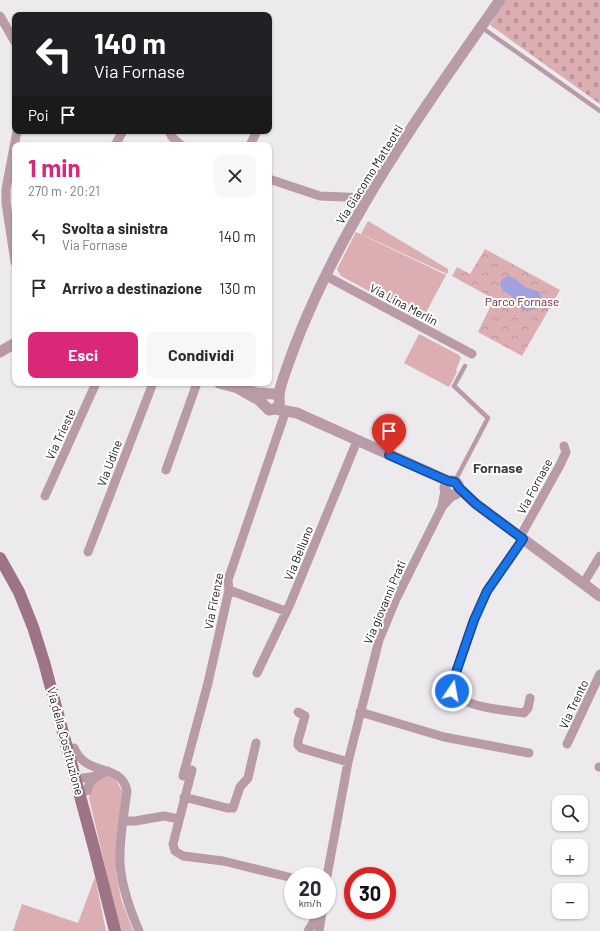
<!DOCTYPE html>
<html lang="it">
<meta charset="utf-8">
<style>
:root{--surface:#fff;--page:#f7f7f7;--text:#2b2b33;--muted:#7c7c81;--accent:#db2777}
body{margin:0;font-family:Barlow,sans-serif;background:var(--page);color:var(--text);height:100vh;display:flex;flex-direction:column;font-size:15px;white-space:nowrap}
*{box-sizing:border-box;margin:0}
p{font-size:13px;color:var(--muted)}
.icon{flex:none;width:22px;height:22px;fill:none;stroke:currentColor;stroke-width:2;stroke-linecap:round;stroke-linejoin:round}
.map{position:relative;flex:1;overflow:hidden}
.sheet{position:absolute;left:12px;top:142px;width:260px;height:244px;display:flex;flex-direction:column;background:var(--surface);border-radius:8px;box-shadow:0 1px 3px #0004}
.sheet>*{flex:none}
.top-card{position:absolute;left:12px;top:12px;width:260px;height:122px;border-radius:8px;box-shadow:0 1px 3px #0004;background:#202124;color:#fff;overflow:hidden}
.controls{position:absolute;left:552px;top:795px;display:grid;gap:8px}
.controls a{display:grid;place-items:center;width:36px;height:36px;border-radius:8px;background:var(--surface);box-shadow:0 1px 3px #0004;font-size:20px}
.speed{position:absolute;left:284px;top:867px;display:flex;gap:8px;font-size:20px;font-weight:700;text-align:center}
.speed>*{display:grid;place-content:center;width:52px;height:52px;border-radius:50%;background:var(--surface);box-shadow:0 1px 3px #0004;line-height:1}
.speed small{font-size:10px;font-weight:400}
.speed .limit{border:6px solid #d22;background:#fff;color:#111}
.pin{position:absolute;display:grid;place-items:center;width:34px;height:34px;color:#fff;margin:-41px -17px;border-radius:50% 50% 50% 0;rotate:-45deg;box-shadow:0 0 4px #0007}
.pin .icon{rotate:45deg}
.me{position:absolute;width:44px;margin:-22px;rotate:12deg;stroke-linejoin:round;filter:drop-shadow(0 0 3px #0008)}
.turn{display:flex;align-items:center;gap:14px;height:84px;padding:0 16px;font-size:18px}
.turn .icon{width:52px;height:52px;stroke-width:2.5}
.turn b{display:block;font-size:28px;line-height:34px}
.then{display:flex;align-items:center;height:38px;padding:0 16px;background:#0003;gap:8px;font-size:15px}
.round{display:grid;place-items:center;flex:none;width:42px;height:42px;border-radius:8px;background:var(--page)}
.head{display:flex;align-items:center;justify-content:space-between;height:68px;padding:0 16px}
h1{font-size:24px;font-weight:700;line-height:30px;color:var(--accent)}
.primary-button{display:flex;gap:8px;margin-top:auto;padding:8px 16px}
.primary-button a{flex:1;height:46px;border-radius:8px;background:var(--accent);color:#fff;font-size:16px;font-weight:700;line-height:46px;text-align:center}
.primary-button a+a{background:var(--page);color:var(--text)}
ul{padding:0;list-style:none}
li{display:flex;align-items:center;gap:12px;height:52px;padding:0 16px}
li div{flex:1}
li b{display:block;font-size:15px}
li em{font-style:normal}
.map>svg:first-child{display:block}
</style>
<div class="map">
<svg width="600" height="931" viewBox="0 0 600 931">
<defs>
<pattern id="cemetery-stones" width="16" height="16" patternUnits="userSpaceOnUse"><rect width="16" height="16" fill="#dcaeb1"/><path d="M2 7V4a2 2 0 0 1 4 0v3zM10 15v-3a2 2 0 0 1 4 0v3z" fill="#bc9598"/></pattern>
<pattern id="park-crowns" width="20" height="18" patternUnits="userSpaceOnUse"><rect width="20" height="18" fill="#dcaeb1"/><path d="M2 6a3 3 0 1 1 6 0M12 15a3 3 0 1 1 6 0" fill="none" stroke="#bc9598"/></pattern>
</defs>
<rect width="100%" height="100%" fill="#edeaed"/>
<path fill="#dcaeb1" d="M368,221L448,269V272L447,274L361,234Z
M356,232L446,275L422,320L341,276L337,269Z
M419,334L459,355L461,358L456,370L457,372L449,387L404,363Z
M107,776L115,779L123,792L116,872L121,899L133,931H120L89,798L91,786L100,778Z
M95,877L106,931H13L22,904L78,923Z"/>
<path fill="url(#cemetery-stones)" d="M505,0H600V104L490,25Z"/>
<path fill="url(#park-crowns)" d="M485,249L560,290L522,356L478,332L494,299L452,276L457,267L470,274Z"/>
<path fill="#a0a1de" d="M508,276L514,278L525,287L540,292L541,300L536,309C521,313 520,306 511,296C506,292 503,291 500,285L502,279Z"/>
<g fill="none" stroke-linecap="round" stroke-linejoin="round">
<path stroke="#b99ba7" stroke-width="4.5" d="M481,27L600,111
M455,481L488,418L454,386L465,366"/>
<path stroke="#b99ba7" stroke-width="9" d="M0,16L15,42
M169,131L172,137L181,145
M115,145L123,131
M250,145L257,131
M269,179L320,196L368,198
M15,262L6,203V189L17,131
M326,276L472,354
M166,470L197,383
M45,496L96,383
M442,506L445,491
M520,537L560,465L566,452L564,446
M523,539L487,591L474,620L452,686C452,690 453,695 457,697C475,708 503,710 524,713L528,708L530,698
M88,552L153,383
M583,584L600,556
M229,590L285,611
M257,673L290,604L357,441
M298,712L305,716L298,741V745L301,748L348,762
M360,712L444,737L529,753
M567,744L600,674
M74,748C87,778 121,762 127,791C124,815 119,839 120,862C121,885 130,910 139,931
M599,767H600
M192,770L173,844L175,851L183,856L223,861L293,878
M183,776L208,683L229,590L228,580L286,410
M83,778L97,776L108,771
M87,791L90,782L97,776
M184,797L227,808H233L240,787L248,778L256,743
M123,821H135L164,816L179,819
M327,876L348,762L379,640L396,599L442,507L453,495
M308,931L321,910
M319,931L322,913"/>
<path stroke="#b99ba7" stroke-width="11" d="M0,352L15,343
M219,383L257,393L275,394L279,397
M239,389L259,400L269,410L275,409L279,405C280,402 279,400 279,397C279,390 282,382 284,376C330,238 417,118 500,0
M275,409L297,413L448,481
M445 488a7 7 0 1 1 14 0a7 7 0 1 1-14 0Z
M459,488L476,504L600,596"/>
<path stroke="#9e7386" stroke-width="12" d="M0,558L19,592L33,627L44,662L94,848L115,931"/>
</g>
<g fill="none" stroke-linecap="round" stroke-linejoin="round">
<defs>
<path id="route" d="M389,455L448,481L455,482L459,488L476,504L523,539L487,591L474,620L453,681L452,691"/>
</defs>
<use href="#route" stroke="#114b97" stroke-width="10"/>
<use href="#route" stroke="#1a73e8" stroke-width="7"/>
</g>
<g text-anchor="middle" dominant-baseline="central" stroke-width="4" stroke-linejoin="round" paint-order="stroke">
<g font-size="12" fill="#191819" stroke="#fff">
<text transform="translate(369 174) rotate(-58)">Via Giacomo Matteotti</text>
<text transform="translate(404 304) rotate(28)">Via Lina Merlin</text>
<text transform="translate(60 434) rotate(-65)">Via Trieste</text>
<text transform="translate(109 463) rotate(-69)">Via Udine</text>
<text transform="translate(534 486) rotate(-62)">Via Fornase</text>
<text transform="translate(298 553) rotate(-68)">Via Belluno</text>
<text transform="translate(213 601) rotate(-79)">Via Firenze</text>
<text transform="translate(384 602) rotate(-67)">Via giovanni Prati</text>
<text transform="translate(573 704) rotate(-65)">Via Trento</text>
<text transform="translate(66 741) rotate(75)">Via della Costituzione</text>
</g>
<g font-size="12" fill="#6d182a" stroke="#fff">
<text x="522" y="301">Parco Fornase</text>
</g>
<g font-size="14" font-weight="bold" fill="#3e3c3e" stroke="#fff">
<text x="498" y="467">Fornase</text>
</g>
</g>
</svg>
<div class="controls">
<a><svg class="icon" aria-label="search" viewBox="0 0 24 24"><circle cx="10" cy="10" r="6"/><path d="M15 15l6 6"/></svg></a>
<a>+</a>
<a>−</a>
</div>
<div class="speed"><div>20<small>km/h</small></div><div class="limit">30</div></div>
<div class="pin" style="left:389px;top:455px;background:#d93025"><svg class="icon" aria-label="arrive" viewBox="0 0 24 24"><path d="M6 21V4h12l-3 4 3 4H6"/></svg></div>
<svg class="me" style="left:452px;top:691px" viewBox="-20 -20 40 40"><circle r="17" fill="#1a73e8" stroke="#fff" stroke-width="3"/><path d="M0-11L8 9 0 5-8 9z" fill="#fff"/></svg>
<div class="top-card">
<div class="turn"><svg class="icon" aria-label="left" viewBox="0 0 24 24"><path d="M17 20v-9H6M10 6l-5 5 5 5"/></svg><div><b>140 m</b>Via Fornase</div></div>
<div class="then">Poi<svg class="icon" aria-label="arrive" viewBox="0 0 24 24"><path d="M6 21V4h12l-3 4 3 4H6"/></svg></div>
</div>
<section class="sheet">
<div class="head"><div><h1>1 min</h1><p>270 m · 20:21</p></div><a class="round"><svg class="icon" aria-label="close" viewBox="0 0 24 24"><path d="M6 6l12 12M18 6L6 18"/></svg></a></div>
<ul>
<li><svg class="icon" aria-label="left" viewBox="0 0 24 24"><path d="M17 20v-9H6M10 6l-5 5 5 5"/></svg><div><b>Svolta a sinistra</b><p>Via Fornase</p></div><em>140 m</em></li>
<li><svg class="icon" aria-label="arrive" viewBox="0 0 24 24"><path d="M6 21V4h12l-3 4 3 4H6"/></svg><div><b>Arrivo a destinazione</b></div><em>130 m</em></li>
</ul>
<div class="primary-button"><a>Esci</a><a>Condividi</a></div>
</section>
</div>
